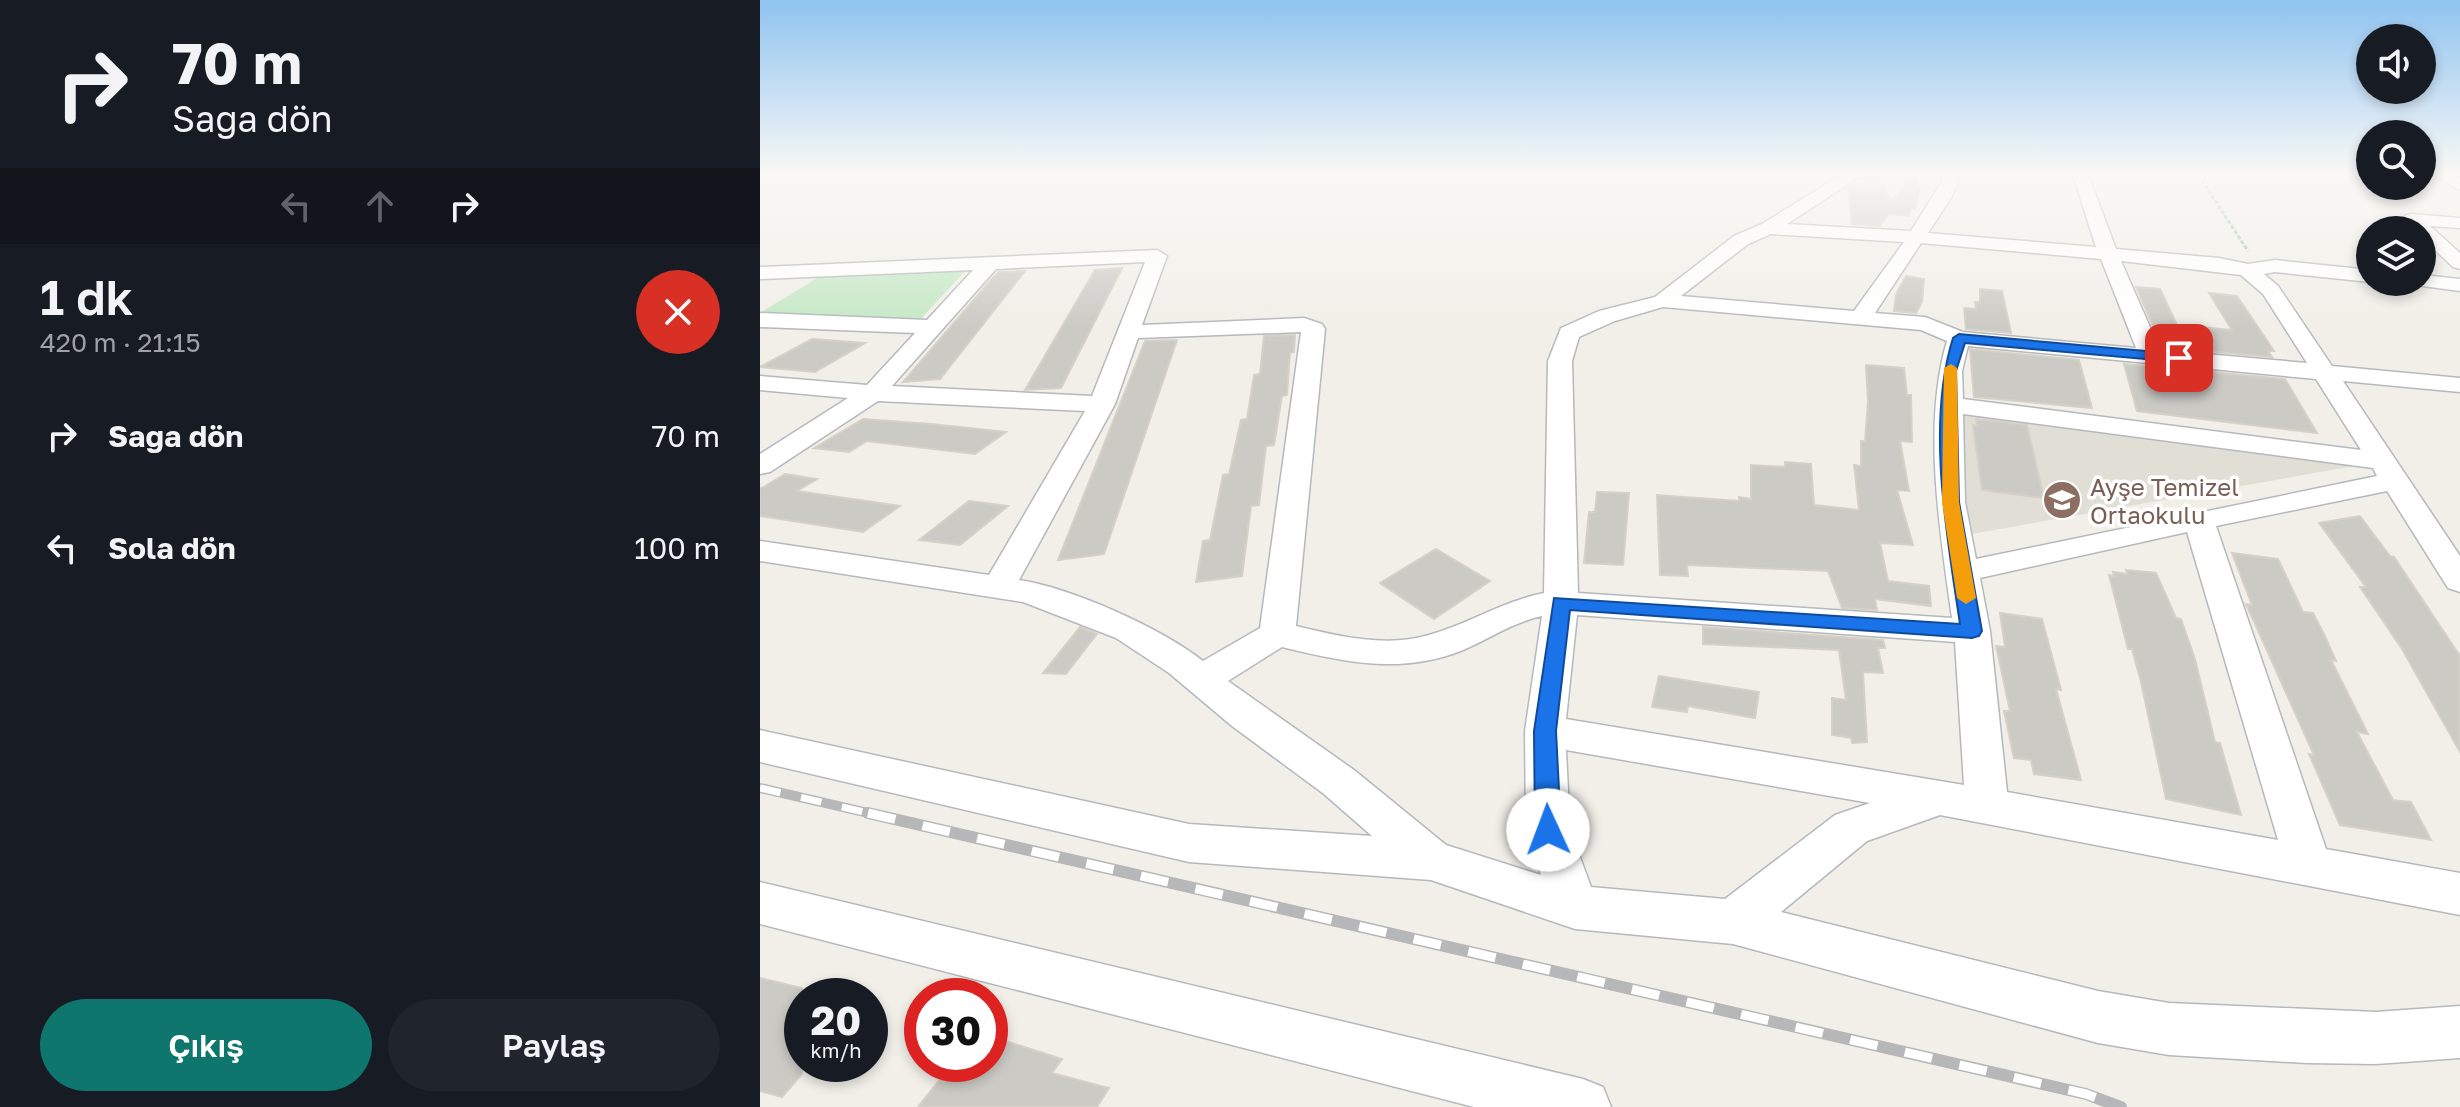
<!DOCTYPE html>
<html lang="tr">
<meta charset="utf-8">
<style>
:root{--surface:#171b24;--page:#20242c;--text:#f1f3f6;--muted:#9ea1a6;--accent:#0f766e}
body{margin:0;font-family:"Golos Text",sans-serif;background:var(--page);color:var(--text);height:100vh;display:flex;flex-direction:column;font-size:30px;white-space:nowrap}
*{box-sizing:border-box;margin:0}
p{font-size:26px;color:var(--muted)}
.icon{flex:none;width:44px;height:44px;fill:none;stroke:currentColor;stroke-width:2;stroke-linecap:round;stroke-linejoin:round}
.map{position:relative;flex:1;overflow:hidden}
.drawer{display:flex;flex-direction:column;background:var(--surface);width:760px}
.drawer>*{flex:none}
.guide{background:#171b24;color:var(--text);overflow:hidden}
.tools{position:absolute;left:1596px;top:24px;display:grid;gap:16px}
.tools a{display:grid;place-items:center;width:80px;height:80px;border-radius:50%;background:var(--surface);box-shadow:0 4px 12px #0003;font-size:40px}
.speed{position:absolute;left:24px;top:978px;display:flex;gap:16px;font-size:40px;font-weight:700;text-align:center}
.speed>*{display:grid;place-content:center;width:104px;height:104px;border-radius:50%;background:var(--surface);box-shadow:0 4px 12px #0003;line-height:1}
.speed small{font-size:20px;font-weight:400}
.speed .limit{border:12px solid #d22;background:#fff;color:#111}
.pin{position:absolute;display:grid;place-items:center;width:68px;height:68px;color:#fff;margin:-34px;border-radius:16px;box-shadow:0 4px 12px #0006}
.me{position:absolute;width:88px;margin:-44px;rotate:358deg;stroke-linejoin:round;filter:drop-shadow(0 0 6px #0008)}
.turn{display:flex;align-items:center;gap:28px;height:168px;padding:0 40px;font-size:36px}
.turn .icon{width:104px;height:104px;stroke-width:2.5}
.turn b{display:block;font-size:56px;line-height:68px}
.lanes{display:flex;align-items:center;height:76px;padding:0 40px;background:#0003;justify-content:center;gap:40px;direction:ltr}
.lanes .off{opacity:.35}
.round{display:grid;place-items:center;flex:none;width:84px;height:84px;border-radius:42px;background:var(--page)}
.overview{display:flex;align-items:center;justify-content:space-between;height:136px;padding:0 40px}
h1{font-size:48px;font-weight:600;line-height:60px}
.cta{display:flex;gap:16px;margin-top:auto;padding:16px 40px}
.cta a{flex:1;height:92px;border-radius:48px;background:var(--accent);color:#fff;font-size:32px;font-weight:600;line-height:92px;text-align:center}
.cta a+a{background:var(--page);color:var(--text)}
ul{padding:0;list-style:none}
li{display:flex;align-items:center;gap:24px;height:112px;padding:0 40px}
li div{flex:1}
li b{display:block;font-size:30px}
li em{font-style:normal}
main{display:flex;flex:1;min-height:0}
.map>svg:first-child{display:block}
</style>
<main>
<section class="drawer">
<div class="guide">
<div class="turn"><svg class="icon" aria-label="right" viewBox="0 0 24 24"><path d="M7 20v-9h11M14 6l5 5-5 5"/></svg><div><b>70 m</b>Sağa dön</div></div>
<div class="lanes"><svg class="icon off" aria-label="left" viewBox="0 0 24 24"><path d="M17 20v-9H6M10 6l-5 5 5 5"/></svg><svg class="icon off" aria-label="ahead" viewBox="0 0 24 24"><path d="M12 20V5M6 11l6-6 6 6"/></svg><svg class="icon" aria-label="right" viewBox="0 0 24 24"><path d="M7 20v-9h11M14 6l5 5-5 5"/></svg></div>
</div>
<div class="overview"><div><h1>1 dk</h1><p>420 m · 21:15</p></div><a class="round" style="background:#d93025;color:#fff"><svg class="icon" aria-label="close" viewBox="0 0 24 24"><path d="M6 6l12 12M18 6L6 18"/></svg></a></div>
<ul>
<li><svg class="icon" aria-label="right" viewBox="0 0 24 24"><path d="M7 20v-9h11M14 6l5 5-5 5"/></svg><div><b>Sağa dön</b></div><em>70 m</em></li>
<li><svg class="icon" aria-label="left" viewBox="0 0 24 24"><path d="M17 20v-9H6M10 6l-5 5 5 5"/></svg><div><b>Sola dön</b></div><em>100 m</em></li>
</ul>
<div class="cta"><a>Çıkış</a><a>Paylaş</a></div>
</section>
<div class="map">
<svg width="1700" height="1107" viewBox="0 0 1700 1107">
<rect width="100%" height="100%" fill="#f1efe8"/>
<path fill="#e1ded6" d="M1193,410L1584,456L1594,466L1206,535Z"/>
<path fill="#c5e8c5" d="M206,270L159,321L0,313L57,278Z"/>
<path fill="#cccac5" stroke="#d6d1c6" stroke-width="2" d="M1156,172H1159L1156,188H1160L1155,209L1151,208L1149,216L1129,214L1119,226L1092,224L1088,188L1092,185L1123,186L1131,202Z
M362,268L301,388L265,390L335,270Z
M265,271L180,379L143,382L235,275L239,272Z
M1146,276L1164,279L1162,302L1156,313L1134,311L1136,294Z
M1376,287L1400,289L1417,325L1472,330L1449,293L1477,296L1514,351H1508L1512,357L1402,347Z
M1220,289L1242,291L1251,333L1206,329L1204,308L1216,309L1215,302H1220Z
M535,335L534,352L530,353L527,395L522,396L514,445L506,446L499,505L491,506L482,576L436,582L443,541L450,540L463,475L469,474L481,420L487,419L494,375L500,374L504,336Z
M52,339L105,343L55,372L0,367Z
M417,340L344,554L298,560L385,341Z
M1210,349L1319,360L1332,408L1214,397Z
M1364,364L1525,379L1557,433L1377,411Z
M1106,365L1144,368L1147,395H1151L1152,442L1140,441L1149,491L1137,490L1153,545L1120,543L1128,581L1169,586L1171,606L1115,599L1117,610L1082,608L1068,571L927,565L928,576L900,575L897,495L979,501V497L991,499V465L1025,467V462L1051,464L1054,505L1099,510L1094,465L1101,466V441H1105L1108,402Z
M103,419L171,424L246,432L215,454L107,441L89,452L54,448Z
M1216,419L1267,425L1284,498L1222,490L1213,425L1217,426Z
M25,474L57,479L37,491L140,506L103,532L0,516V489Z
M837,492L869,493L863,565L824,563L829,512H835Z
M209,501L248,506L200,545L159,540Z
M1600,516L1630,556L1634,557L1700,656V752L1642,649L1600,587H1606L1559,523Z
M676,549L730,581L674,619L620,583Z
M1472,553L1518,559L1543,612L1553,613L1564,634L1576,661L1571,660L1608,734L1597,732L1633,800L1651,802L1671,840L1580,825L1549,754L1554,755L1486,604L1492,605Z
M1366,570L1396,573L1416,618L1421,619L1435,659L1455,742L1460,743L1481,815L1406,799L1381,682L1372,649H1368L1349,575L1354,576L1353,572L1368,574Z
M1240,613L1282,619L1301,690L1296,689L1321,780L1274,774L1271,760L1254,758L1244,711H1250L1236,646L1245,647Z
M320,627L337,634L306,674L283,673Z
M943,627L1123,640L1125,648H1118L1123,673L1103,672L1107,742L1092,743L1091,738L1072,735V698L1086,700L1079,650L943,644Z
M899,676L999,692L995,718L928,706L927,712L892,707Z
M0,978L42,988V1074L22,1097L0,1091Z
M230,1036L302,1059L292,1073L349,1088L337,1107H158L192,1064H230Z"/>
<g fill="none" stroke-linecap="round" stroke-linejoin="round">
<defs>
<path id="minor" d="M1086,172H1120L1117,175L1096,179L1027,224L1151,231L1183,180L1180,172H1194L1199,180L1191,198L1168,233L1336,247L1312,172H1327L1356,249L1459,258L1488,264L1515,260L1610,270V282L1515,272L1504,274L1518,286L1572,366L1700,378V392L1583,381L1700,556V592L1688,588L1627,491L1456,526L1566,849L1700,873V915L1180,815L1107,841L1021,912L1338,991L1409,1003L1616,1012L1700,1006V1058L1616,1064L1547,1063L1409,1055L1338,1043L973,944L815,929L671,880L429,862L0,762V730L429,824L612,836L564,794L472,726L409,673L356,638L263,602L0,561V541L229,575L325,411L118,401L10,472L0,474V454L88,398L0,390V376L107,385L155,333L0,327V313L167,320L213,270L0,279V267L397,250L407,256L382,325L544,318L562,324L565,329L536,626C578,636 626,648 669,635C709,624 743,601 784,593L788,361L801,328L839,311L895,297L974,236L1002,224ZM1011,234L1144,242L1094,311L921,296L988,244ZM1161,243L1341,259L1376,348L1203,332L1165,317L1115,313ZM1361,261L1481,275L1503,294L1547,363L1400,350ZM385,262L332,396L132,386L236,269ZM903,307L1161,330L1187,341C1162,425 1180,532 1192,618L818,593L812,361L819,337L855,321ZM541,332L500,628L443,661C401,628 312,588 259,580L355,404L378,338ZM1208,346L1556,379L1601,450L1203,399L1202,371ZM1203,414L1613,468L1617,476L1216,559L1205,502ZM1427,532L1518,840L1247,792L1230,631L1220,578ZM817,615L1195,642L1204,785L806,719ZM782,616L765,731L766,830L781,875L686,845L594,770L468,681L522,647C583,662 642,675 703,650C729,639 754,622 782,616ZM806,750L1110,803L1075,815L965,899L831,887L810,830Z
M1669,172H1688L1700,178V190Z
M1652,214L1700,218V228L1670,226L1700,253V269L1693,267L1662,238V230H1654L1643,219L1646,215Z
M1662,275L1700,279V291L1655,285L1653,282H1662Z
M0,882L823,1079L843,1087L851,1107H714L0,924Z"/>
</defs>
<use href="#minor" stroke="#b5b8bc" stroke-width="3"/>
<path stroke="#9cc7a9" stroke-width="3" stroke-dasharray="4 2" stroke-linecap="butt" d="M1433,172L1443,182L1488,251"/>
<use href="#minor" fill="#fff" fill-rule="evenodd"/>
<defs>
<path id="rail-far1" d="M0,788L117,815"/>
<path id="rail" d="M108,813L1326,1094L1361,1107"/>
</defs>
<use href="#rail-far1" stroke="#b6b7b8" stroke-width="10"/>
<use href="#rail" stroke="#b6b7b8" stroke-width="12"/>
<use href="#rail-far1" stroke="#fff" stroke-width="7" stroke-dasharray="21" stroke-linecap="butt"/>
<use href="#rail" stroke="#fff" stroke-width="9" stroke-dasharray="28" stroke-linecap="butt"/>
</g>
<linearGradient id="sky" x2="0" y2="1"><stop stop-color="#8fc3f1"/><stop offset="0.53" stop-color="#f9f8f5"/><stop offset="1" stop-color="#f9f8f5" stop-opacity="0"/></linearGradient>
<rect width="1700" height="327" fill="url(#sky)"/>
<path fill="#1a73e8" stroke="#114b97" stroke-width="2" d="M1199,334L1419,354L1426,358L1419,362L1205,343L1196,371L1199,502L1222,631L1219,636L1212,638L810,610L796,731L801,830L797,837L788,840L779,837L775,830L774,731L794,598L1200,624C1187,536 1166,424 1193,338Z"/>
<path fill="#f59e0b" d="M1191,364L1197,368L1199,502L1216,598L1206,604L1197,598L1182,502L1184,368Z"/>
<defs>
<symbol id="school-disc" viewBox="-11 -11 22 22"><circle r="9.5" fill="#8d6e63" stroke="#fff"/><path d="M0-5L7-2L0 1L-7-2ZM-4 1L0 2.5L4 1V4Q0 6-4 4Z" fill="#fff"/></symbol>
</defs>
<g fill-rule="evenodd">
<use href="#school-disc" x="1280" y="478" width="44" height="44"/>
</g>
<g text-anchor="middle" dominant-baseline="central" stroke-width="7" stroke-linejoin="round" paint-order="stroke">
<g font-size="24" fill="#785e54" stroke="#fff" text-anchor="start">
<text x="1330" y="486">Ayşe Temizel<tspan x="1330" dy="28">Ortaokulu</tspan></text>
</g>
</g>
</svg>
<div class="tools">
<a><svg class="icon" aria-label="sound" viewBox="0 0 24 24"><path d="M4 9h4l5-4v14l-5-4H4zM17 9q2 3 0 6"/></svg></a>
<a><svg class="icon" aria-label="search" viewBox="0 0 24 24"><circle cx="10" cy="10" r="6"/><path d="M15 15l6 6"/></svg></a>
<a><svg class="icon" aria-label="layers" viewBox="0 0 24 24"><path d="M12 4l9 5-9 5-9-5zM3 14l9 5 9-5"/></svg></a>
</div>
<div class="speed"><div>20<small>km/h</small></div><div class="limit">30</div></div>
<div class="pin" style="left:1419px;top:358px;background:#d93025"><svg class="icon" aria-label="arrive" viewBox="0 0 24 24"><path d="M6 21V4h12l-3 4 3 4H6"/></svg></div>
<svg class="me" style="left:788px;top:830px" viewBox="-20 -20 40 40"><circle r="19" fill="#fff"/><path d="M0-13L10 11 0 6-10 11z" fill="#1a73e8"/></svg>
</div>
</main>
